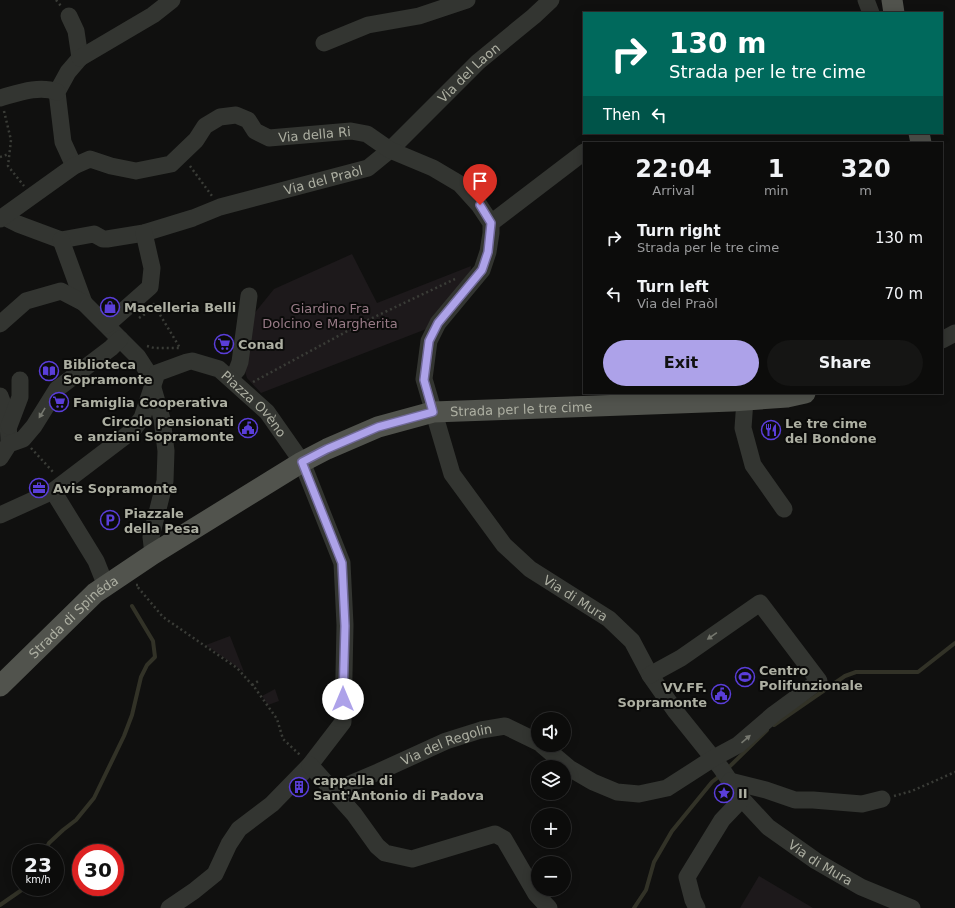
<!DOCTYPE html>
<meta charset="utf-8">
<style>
:root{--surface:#0c0c0b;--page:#151514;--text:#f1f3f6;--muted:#9a9b9d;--line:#2c2c2c;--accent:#ada2e9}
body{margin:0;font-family:"DejaVu Sans",sans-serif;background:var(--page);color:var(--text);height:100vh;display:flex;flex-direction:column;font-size:15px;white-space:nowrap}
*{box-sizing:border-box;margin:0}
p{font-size:13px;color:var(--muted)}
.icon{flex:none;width:22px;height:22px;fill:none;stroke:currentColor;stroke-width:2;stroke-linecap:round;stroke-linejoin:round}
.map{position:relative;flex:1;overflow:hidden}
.side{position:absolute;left:583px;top:142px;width:360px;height:252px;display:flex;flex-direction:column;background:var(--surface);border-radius:0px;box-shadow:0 2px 10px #0003,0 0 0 1px var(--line)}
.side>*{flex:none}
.top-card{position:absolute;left:583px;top:12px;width:360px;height:122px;border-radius:0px;box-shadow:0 2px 10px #0003,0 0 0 1px var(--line);background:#00695c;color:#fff;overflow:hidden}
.tools{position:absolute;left:531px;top:712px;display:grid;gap:8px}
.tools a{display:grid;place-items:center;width:40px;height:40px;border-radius:50%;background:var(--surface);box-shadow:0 2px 10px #0003,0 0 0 1px var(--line);font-size:20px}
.speed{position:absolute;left:12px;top:844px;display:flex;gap:8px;font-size:20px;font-weight:700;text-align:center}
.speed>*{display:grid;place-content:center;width:52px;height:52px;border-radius:50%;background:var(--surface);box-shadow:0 2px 10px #0003,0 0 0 1px var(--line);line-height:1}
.speed small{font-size:10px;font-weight:400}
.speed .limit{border:6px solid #d22;background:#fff;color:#111}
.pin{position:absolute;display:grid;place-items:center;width:34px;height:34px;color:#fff;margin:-41px -17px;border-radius:50% 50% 50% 0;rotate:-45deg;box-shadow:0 0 4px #0007}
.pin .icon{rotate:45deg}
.me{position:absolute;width:44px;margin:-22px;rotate:0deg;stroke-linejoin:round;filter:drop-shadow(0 0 3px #0008)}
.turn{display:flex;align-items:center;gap:14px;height:84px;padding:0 20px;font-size:18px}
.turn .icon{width:52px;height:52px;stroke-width:2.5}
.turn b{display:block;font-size:28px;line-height:34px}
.then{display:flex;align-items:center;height:38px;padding:0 20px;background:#0003;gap:8px;font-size:15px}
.eta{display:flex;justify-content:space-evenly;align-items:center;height:68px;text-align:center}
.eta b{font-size:24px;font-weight:700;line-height:28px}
.button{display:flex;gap:8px;margin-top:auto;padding:8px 20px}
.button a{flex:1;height:46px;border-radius:24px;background:var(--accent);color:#111;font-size:16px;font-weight:700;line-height:46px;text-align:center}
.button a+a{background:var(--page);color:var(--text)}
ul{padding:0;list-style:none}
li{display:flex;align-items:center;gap:12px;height:56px;padding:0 20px}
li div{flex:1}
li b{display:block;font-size:15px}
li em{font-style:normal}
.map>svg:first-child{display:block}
</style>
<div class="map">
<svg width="955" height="908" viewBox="0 0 955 908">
<rect width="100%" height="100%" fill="#10100f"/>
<path fill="#1d191b" d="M352,254L377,303L471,266L470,277L429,328L261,393L247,378L244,368L249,320L274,289Z
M230,636L244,672L206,645Z
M275,689L279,701L268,705L262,696Z
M759,876L813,908H740Z"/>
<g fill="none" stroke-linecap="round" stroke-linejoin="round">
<path stroke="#323227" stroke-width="4" d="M774,725L845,676L856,672H918L955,643
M726,770L767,730
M44,853L49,843L63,830L76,820L94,798L124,736L132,715L141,677L147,665L155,657L153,641L132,606
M0,905L26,887
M634,908L646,890L654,862L672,831L712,782L721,775"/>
<path stroke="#3a3c37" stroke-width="2.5" stroke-dasharray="2 3" stroke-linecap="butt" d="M56,0L61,6
M4,111L11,140L8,166L24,186
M0,157L9,154
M190,166L212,196
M153,303L154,308H156L180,348
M139,318L154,308
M147,346L154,348H180
M253,382L368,320L455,279
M31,448L54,473
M138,585H136L163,617L237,668L255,688L277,719L283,739L300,755
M252,685L260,680
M894,796L912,791L955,772"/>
<g stroke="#333531" stroke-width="17">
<path d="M866,0L871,13"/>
<path d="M69,16L76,31L80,58L68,72L57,92L63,142L74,166"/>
<path d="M324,43L368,25L419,16L467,0"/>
<path d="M80,58L153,15L172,0"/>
<path d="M0,98C18,93 39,85 57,92"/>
<path id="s1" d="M4,217L18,224L61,240L94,234L103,239H107L144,233L193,218L220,207L368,168L390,150L478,62L534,16L551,0"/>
<path id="s2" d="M0,219L74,166L90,159L111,166L136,171L171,164L196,140L205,126L220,117L236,115L248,120L255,131L269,138L351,131L367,134L390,150L433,168L460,184L479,205L491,223V233L488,252L482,270L438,323L429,341L424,379L452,474L504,545L530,569L609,619L632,641L650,675L676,712L721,768L742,799L768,827L816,861L861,887L912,908"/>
<path d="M491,223L584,152"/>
<path d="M61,240L84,303"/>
<path d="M0,324L26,301L61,291L84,303L138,357L149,374L162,419L166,451L165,481L151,537L153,554"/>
<path d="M107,325L150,287L152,268L144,233"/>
<path d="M942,340L955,333"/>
<path d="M230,378L237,370L240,362L249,296"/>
<path d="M0,396C7,412 9,427 9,444"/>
<path d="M745,400L743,428L753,465L784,509"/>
<path d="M9,426L20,397V380"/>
<path d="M0,458L9,444L23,439L34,426L57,389L111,348L120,339"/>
<path d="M53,491L96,561L106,586"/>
<path id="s3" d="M0,515L53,491L132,431L142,418L157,373L187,362L192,361L219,369L267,412L302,462L342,563L345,625L343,722L310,765L272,804L239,829L229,844L215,874L194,891L169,908"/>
<path d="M542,745L569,768L593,782L617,792L639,794L667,788L712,759L738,745L774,714L819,681L760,603L681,658L650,675"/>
<path d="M310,765L354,814L377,846L385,853L412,859L495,834L504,839L536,894L549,908"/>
<path d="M730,781L766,790L795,800H813L862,804L882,799"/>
<path id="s4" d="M333,791L378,772L446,741L481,730L505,726L538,742"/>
<path d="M697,908L693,900L687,877L722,820L742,799"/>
</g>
<g stroke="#51534d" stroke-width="21">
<path d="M892,0L894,13"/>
<path d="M919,133L921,143"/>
<path id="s5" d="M0,686L95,593L153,554L302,462L327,449L378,427L433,412L732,401L787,397L805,393"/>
</g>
</g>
<defs><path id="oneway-solid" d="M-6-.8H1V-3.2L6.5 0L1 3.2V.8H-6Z"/></defs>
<g fill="#76786f">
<use href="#oneway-solid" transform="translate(42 413) rotate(121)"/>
<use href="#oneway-solid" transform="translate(712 636) rotate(145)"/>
<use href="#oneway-solid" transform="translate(746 739) rotate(-41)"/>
</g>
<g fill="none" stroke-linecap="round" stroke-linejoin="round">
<defs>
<path id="route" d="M343,699L345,626L342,563L302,462L327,449L378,427L433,412L424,380L429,341L438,323L482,270L488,252L491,223L480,205"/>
</defs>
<use href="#route" stroke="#706997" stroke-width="10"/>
<use href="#route" stroke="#ada2e9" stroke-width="7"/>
</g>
<defs>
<symbol id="shop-ring" viewBox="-11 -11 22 22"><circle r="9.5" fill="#0b0b0a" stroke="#5a3ed9" stroke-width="1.5"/><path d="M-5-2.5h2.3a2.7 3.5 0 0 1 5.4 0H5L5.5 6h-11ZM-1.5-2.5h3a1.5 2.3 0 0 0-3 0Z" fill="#5a3ed9"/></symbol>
<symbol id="supermarket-ring" viewBox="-11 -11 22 22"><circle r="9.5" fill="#0b0b0a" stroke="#5a3ed9" stroke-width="1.5"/><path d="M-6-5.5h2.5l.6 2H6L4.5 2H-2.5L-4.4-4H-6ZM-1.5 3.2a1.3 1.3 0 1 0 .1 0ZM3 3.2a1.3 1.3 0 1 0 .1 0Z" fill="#5a3ed9"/></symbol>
<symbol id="library-ring" viewBox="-11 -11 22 22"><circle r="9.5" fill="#0b0b0a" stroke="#5a3ed9" stroke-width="1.5"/><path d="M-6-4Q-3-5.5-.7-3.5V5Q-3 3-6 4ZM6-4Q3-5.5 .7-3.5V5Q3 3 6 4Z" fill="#5a3ed9"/></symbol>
<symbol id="civic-ring" viewBox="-11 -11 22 22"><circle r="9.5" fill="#0b0b0a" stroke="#5a3ed9" stroke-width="1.5"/><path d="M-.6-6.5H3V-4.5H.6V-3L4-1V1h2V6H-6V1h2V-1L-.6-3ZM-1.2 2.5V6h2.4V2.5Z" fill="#5a3ed9"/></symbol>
<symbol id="restaurant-ring" viewBox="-11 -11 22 22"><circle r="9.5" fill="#0b0b0a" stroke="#5a3ed9" stroke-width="1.5"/><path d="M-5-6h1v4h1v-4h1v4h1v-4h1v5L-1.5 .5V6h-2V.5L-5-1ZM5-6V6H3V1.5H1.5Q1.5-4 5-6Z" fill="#5a3ed9"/></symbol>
<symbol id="office-ring" viewBox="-11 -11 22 22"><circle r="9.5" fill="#0b0b0a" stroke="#5a3ed9" stroke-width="1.5"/><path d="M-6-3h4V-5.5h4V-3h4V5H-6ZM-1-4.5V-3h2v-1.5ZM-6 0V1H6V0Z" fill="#5a3ed9"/></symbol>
<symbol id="parking-ring" viewBox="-11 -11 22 22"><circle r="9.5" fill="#0b0b0a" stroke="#5a3ed9" stroke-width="1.5"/><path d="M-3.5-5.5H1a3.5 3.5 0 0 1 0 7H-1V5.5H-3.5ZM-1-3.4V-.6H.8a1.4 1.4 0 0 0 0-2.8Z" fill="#5a3ed9"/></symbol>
<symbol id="stadium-ring" viewBox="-11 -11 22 22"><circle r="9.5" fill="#0b0b0a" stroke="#5a3ed9" stroke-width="1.5"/><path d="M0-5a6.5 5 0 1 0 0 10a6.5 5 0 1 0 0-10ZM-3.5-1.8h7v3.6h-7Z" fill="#5a3ed9"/></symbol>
<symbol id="building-ring" viewBox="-11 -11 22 22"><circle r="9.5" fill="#0b0b0a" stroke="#5a3ed9" stroke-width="1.5"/><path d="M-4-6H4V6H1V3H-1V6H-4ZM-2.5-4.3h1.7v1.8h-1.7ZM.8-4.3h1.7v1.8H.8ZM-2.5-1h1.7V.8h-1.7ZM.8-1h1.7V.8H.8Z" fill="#5a3ed9"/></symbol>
<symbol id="sight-ring" viewBox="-11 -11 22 22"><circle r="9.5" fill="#0b0b0a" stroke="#5a3ed9" stroke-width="1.5"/><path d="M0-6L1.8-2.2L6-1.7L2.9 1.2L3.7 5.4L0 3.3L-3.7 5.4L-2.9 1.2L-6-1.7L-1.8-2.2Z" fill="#5a3ed9"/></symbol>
</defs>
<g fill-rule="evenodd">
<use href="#shop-ring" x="99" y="296" width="22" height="22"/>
<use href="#supermarket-ring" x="213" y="333" width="22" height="22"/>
<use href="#library-ring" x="38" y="360" width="22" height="22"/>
<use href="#supermarket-ring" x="48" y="391" width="22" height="22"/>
<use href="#civic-ring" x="237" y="417" width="22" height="22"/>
<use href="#restaurant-ring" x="760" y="419" width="22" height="22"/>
<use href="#office-ring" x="28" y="477" width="22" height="22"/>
<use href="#parking-ring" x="99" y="509" width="22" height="22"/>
<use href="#stadium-ring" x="734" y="666" width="22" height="22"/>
<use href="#civic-ring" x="710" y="683" width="22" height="22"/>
<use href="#building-ring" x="288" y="776" width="22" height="22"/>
<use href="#sight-ring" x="713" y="782" width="22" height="22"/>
</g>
<g text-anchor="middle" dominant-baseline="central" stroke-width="4" stroke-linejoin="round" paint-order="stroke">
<g font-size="13" fill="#adafa2" stroke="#0b0b0a">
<text stroke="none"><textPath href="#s1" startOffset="519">Via del Laon</textPath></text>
<text stroke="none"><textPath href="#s2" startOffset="364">Via della Ri</textPath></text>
<text stroke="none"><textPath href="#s1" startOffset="334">Via del Praòl</textPath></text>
<text stroke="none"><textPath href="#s3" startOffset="336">Piazza Ovèno</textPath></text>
<text stroke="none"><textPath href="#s5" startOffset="607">Strada per le tre cime</textPath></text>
<text stroke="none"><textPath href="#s2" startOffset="1025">Via di Mura</textPath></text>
<text stroke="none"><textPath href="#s5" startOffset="101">Strada di Spinéda</textPath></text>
<text stroke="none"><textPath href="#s4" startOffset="123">Via del Regolin</textPath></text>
<text stroke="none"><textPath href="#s2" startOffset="1391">Via di Mura</textPath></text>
</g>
<g font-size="13" font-weight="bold" fill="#adafa2" stroke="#0b0b0a" text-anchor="start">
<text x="124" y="307">Macelleria Belli</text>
<text x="238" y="344">Conad</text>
<text x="63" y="364">Biblioteca<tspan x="63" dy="15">Sopramonte</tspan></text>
<text x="73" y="402">Famiglia Cooperativa</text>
<text x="234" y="421" text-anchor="end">Circolo pensionati<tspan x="234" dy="15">e anziani Sopramonte</tspan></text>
<text x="785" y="423">Le tre cime<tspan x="785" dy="15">del Bondone</tspan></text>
<text x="53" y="488">Avis Sopramonte</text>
<text x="124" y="513">Piazzale<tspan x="124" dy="15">della Pesa</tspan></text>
<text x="759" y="670">Centro<tspan x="759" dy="15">Polifunzionale</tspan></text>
<text x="707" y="687" text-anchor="end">VV.FF.<tspan x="707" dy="15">Sopramonte</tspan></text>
<text x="313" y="780">cappella di<tspan x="313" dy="15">Sant'Antonio di Padova</tspan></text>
<text x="738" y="793">II</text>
</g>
<g font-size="13" fill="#987b87" stroke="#0b0b0a">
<text x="330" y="308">Giardino Fra<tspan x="330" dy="15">Dolcino e Margherita</tspan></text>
</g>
</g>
</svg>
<div class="tools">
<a><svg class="icon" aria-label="sound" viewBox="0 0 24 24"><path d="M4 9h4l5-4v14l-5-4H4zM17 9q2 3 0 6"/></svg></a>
<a><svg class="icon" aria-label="layers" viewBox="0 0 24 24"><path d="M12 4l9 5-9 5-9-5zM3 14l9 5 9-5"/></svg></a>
<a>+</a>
<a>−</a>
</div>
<div class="speed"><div>23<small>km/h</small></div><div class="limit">30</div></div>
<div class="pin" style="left:480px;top:205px;background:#d93025"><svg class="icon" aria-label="arrive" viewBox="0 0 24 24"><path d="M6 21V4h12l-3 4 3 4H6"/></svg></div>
<svg class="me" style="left:343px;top:699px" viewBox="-20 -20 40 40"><circle r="19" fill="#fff"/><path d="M0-13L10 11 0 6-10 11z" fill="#ada2e9"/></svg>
<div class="top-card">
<div class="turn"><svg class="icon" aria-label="right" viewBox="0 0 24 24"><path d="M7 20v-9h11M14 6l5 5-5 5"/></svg><div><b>130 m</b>Strada per le tre cime</div></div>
<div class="then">Then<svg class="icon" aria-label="left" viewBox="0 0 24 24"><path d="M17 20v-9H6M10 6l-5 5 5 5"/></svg></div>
</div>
<section class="side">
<div class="eta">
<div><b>22:04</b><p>Arrival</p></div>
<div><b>1</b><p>min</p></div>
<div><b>320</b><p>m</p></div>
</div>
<ul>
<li><svg class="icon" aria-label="right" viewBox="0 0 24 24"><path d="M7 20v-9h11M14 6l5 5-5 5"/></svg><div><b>Turn right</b><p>Strada per le tre cime</p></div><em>130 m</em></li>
<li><svg class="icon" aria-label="left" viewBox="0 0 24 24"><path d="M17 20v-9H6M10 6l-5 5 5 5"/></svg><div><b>Turn left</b><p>Via del Praòl</p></div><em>70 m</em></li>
</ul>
<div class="button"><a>Exit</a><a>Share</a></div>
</section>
</div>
